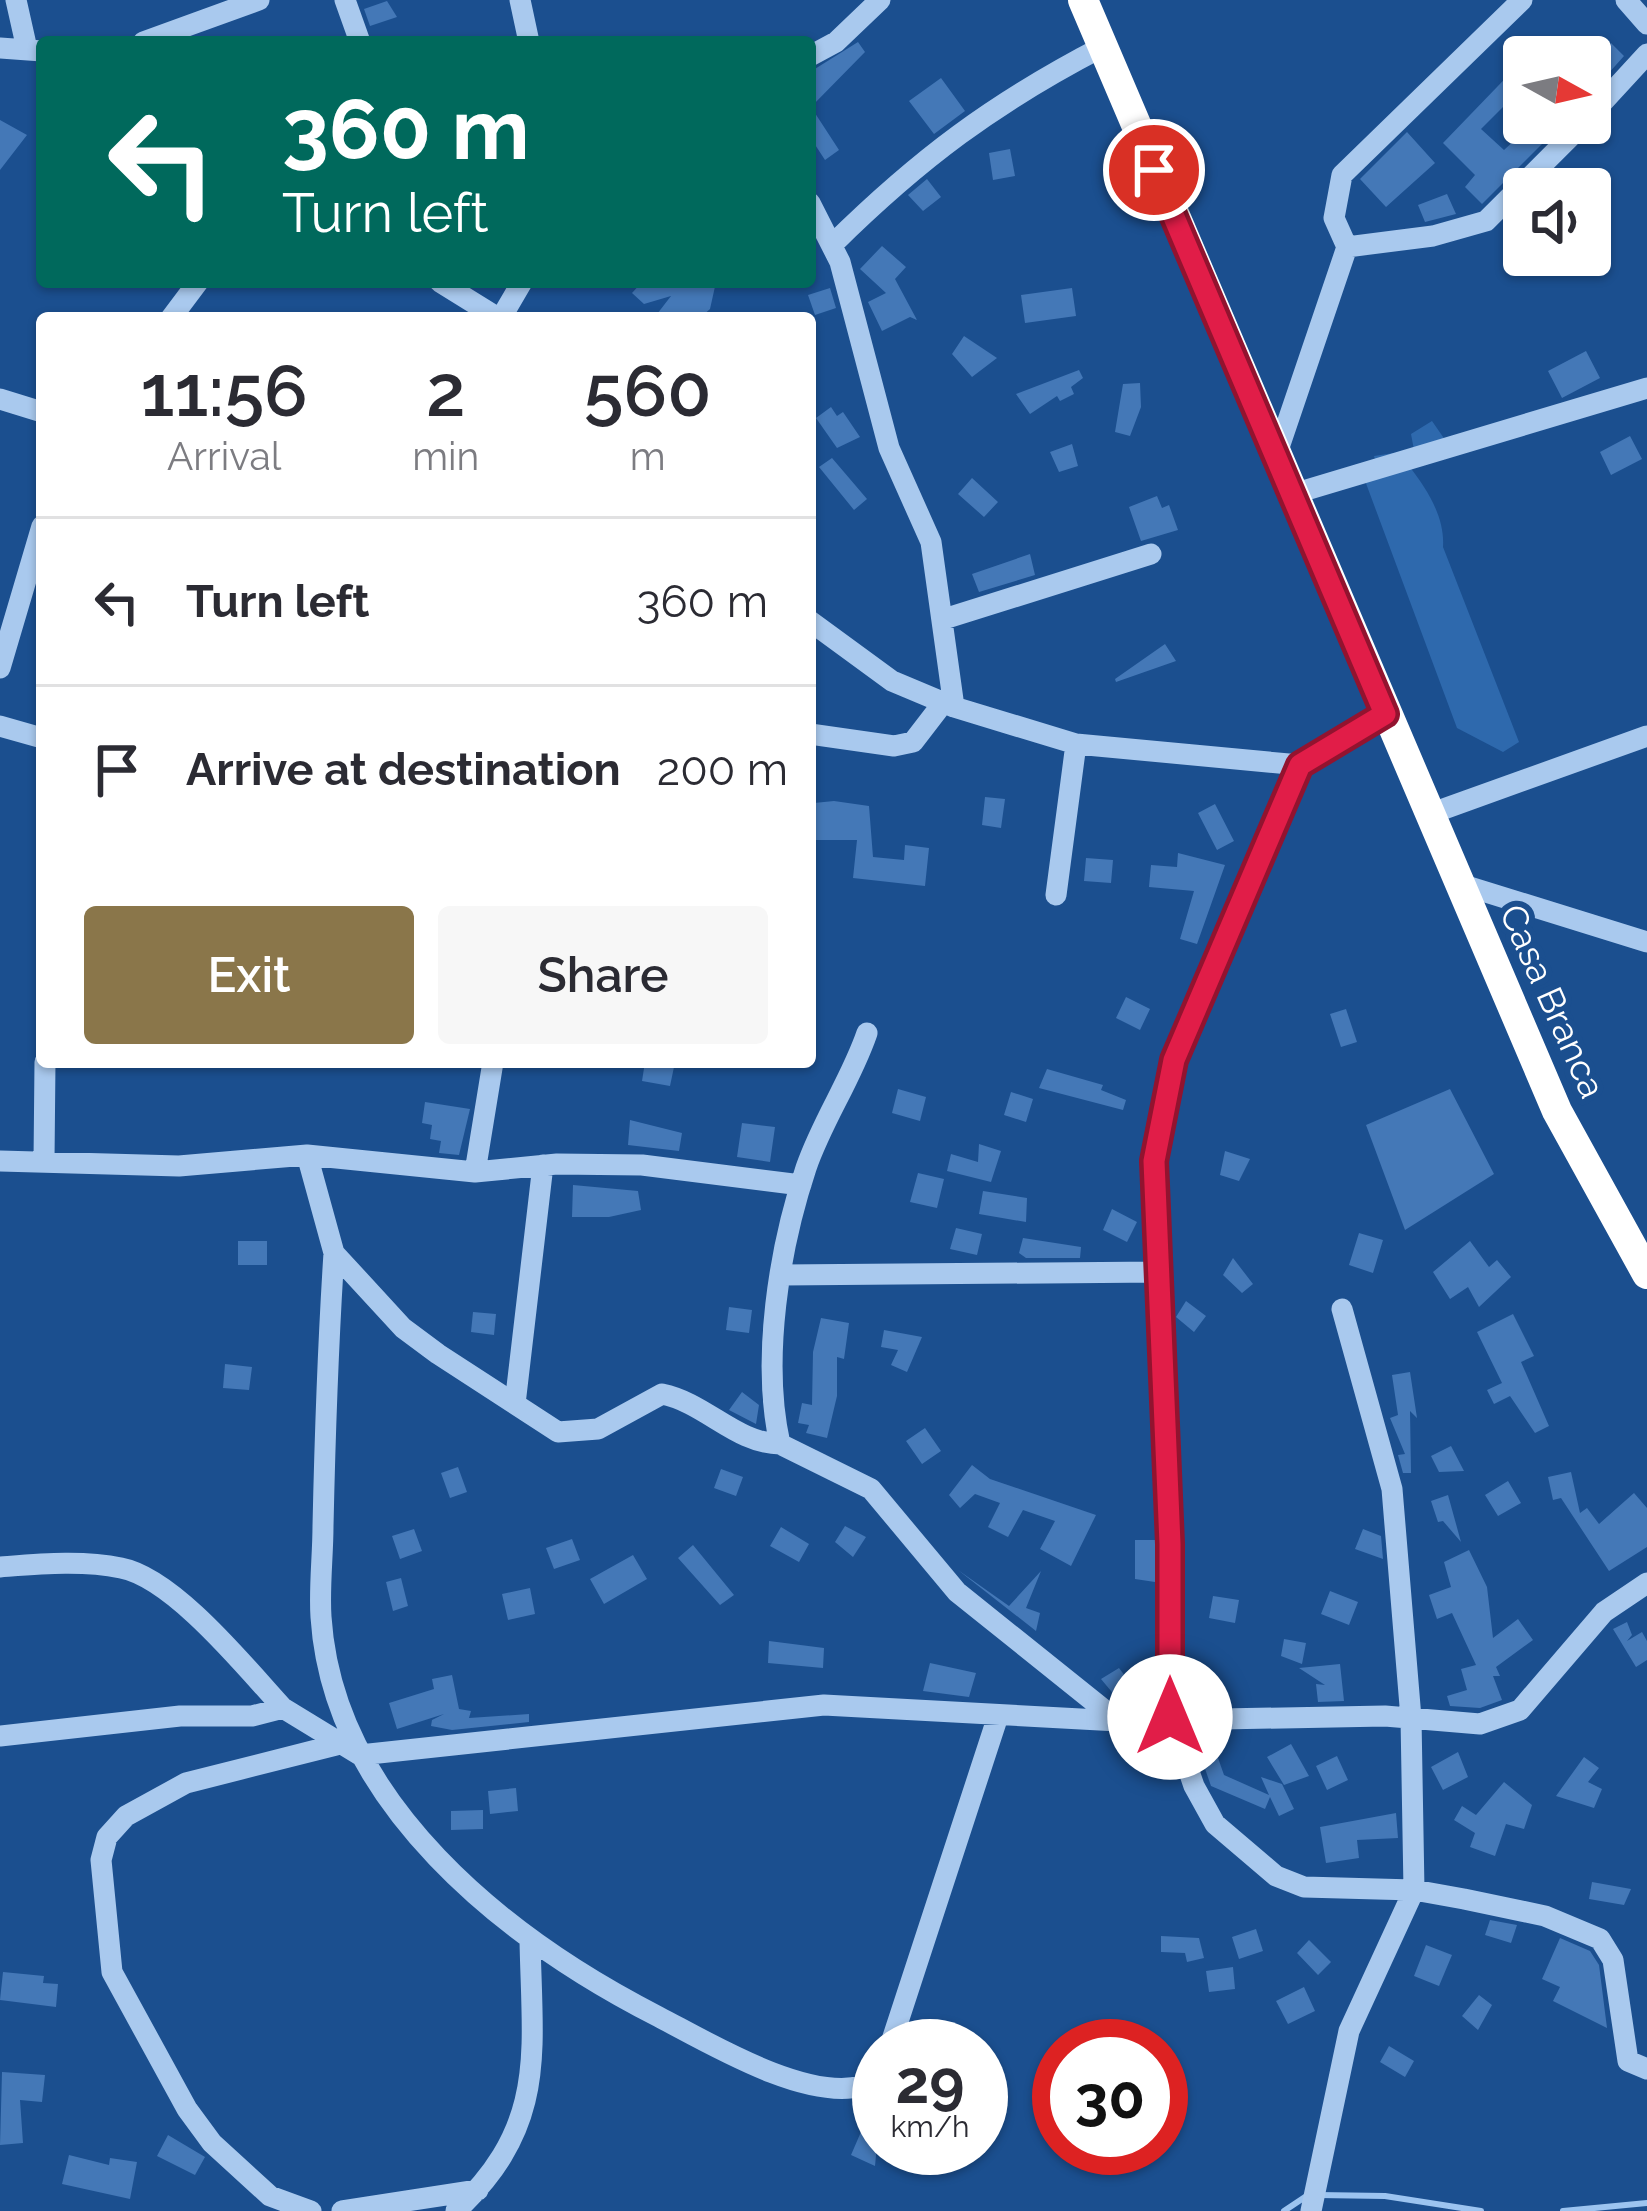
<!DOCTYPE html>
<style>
:root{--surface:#fff;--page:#f7f7f7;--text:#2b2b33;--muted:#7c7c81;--line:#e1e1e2;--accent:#8a764a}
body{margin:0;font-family:Raleway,sans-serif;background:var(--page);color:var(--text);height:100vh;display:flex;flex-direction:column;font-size:45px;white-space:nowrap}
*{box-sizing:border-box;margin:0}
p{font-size:39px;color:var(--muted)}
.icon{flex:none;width:66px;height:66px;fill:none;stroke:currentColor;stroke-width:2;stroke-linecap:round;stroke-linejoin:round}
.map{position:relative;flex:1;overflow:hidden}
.details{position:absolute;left:36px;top:312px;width:780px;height:756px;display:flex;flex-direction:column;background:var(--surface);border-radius:12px;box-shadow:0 3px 9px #0004}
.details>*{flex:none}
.hud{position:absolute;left:36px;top:36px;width:780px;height:252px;border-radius:12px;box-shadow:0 3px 9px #0004;background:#00695c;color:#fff;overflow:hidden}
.needle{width:78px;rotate:98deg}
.fabs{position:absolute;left:1503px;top:36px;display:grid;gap:24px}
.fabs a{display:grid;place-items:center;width:108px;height:108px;border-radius:12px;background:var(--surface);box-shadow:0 3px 9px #0004;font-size:60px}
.speed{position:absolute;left:852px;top:2019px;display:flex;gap:24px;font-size:60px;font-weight:700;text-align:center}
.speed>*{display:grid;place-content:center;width:156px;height:156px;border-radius:50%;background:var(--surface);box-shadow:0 3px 9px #0004;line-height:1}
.speed small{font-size:30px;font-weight:400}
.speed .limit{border:18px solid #d22;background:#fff;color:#111}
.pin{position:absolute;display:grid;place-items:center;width:102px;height:102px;color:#fff;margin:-51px;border:6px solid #fff;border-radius:50%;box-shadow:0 3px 12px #0007}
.me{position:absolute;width:132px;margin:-66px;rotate:0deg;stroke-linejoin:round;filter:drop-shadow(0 0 9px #0008)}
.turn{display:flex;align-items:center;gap:42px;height:252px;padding:0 48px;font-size:54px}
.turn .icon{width:156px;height:156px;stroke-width:2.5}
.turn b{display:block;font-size:84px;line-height:102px}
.eta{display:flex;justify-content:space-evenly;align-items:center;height:204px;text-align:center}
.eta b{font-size:72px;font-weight:600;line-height:84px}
.cta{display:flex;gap:24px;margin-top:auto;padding:24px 48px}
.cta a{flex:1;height:138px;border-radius:12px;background:var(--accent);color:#fff;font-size:48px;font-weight:600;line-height:138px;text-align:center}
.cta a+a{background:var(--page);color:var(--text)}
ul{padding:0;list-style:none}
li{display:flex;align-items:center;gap:36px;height:168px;padding:0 48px;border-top:3px solid var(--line)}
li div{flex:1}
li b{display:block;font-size:45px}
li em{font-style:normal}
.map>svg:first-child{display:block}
</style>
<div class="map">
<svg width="1647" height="2211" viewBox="0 0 1647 2211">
<rect width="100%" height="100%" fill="#1b4f8f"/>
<path fill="#2e69ad" d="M1432,421L1450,447L1409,466C1427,489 1445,517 1443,547L1519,742L1503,752L1457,728L1364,478L1379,472L1374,456L1414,450L1411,434Z"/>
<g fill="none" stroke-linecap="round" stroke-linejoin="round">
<path stroke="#9cc4f0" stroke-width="6" d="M1318,2195L1385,2196L1481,2211
M1284,2211L1305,2197
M1563,2211L1647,2203"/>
</g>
<path fill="#4478b7" d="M387,1L397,17L370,26L364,9Z
M858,42L865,52L811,107L839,150L825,160L810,137V72Z
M1611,43L1624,56L1590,94V65Z
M1524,59V86L1481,129L1504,150L1533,123L1551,135L1482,204L1465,187L1475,175L1443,143Z
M941,78L965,111L934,134L909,101Z
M0,120L27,135L0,170Z
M1407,132L1435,163L1386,207L1360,179Z
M1010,149L1015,176L993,180L989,153Z
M927,179L941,197L923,211L908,195Z
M1447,194L1456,214L1425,222L1418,205Z
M882,246L906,267L895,279L917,320L910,317L882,331L868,302L886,293L860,269Z
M642,282H716L710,309L700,318H654L671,296L644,304L632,293Z
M830,288L836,308L815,315L808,295Z
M1072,288L1076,316L1025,323L1021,295Z
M964,336L997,358L972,377L952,354Z
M1586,351L1600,378L1562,398L1548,371Z
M1079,370L1083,378L1071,387L1074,394L1060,401L1057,396L1030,414L1016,394Z
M1140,383L1141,407L1130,436L1115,432L1123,384Z
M831,407L837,416L843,412L860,437L837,448L816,418Z
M1630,436L1642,459L1611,475L1600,452Z
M1072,444L1078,466L1059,472L1050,452Z
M832,458L867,499L854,510L819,467Z
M972,478L998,502L984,517L958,494Z
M1157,496L1162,508L1169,505L1178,530L1141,541L1129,507Z
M1030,554L1035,575L979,592L972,574Z
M1165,644L1176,661L1116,682L1115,679Z
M985,797L1005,799L1001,828L982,825Z
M834,801L869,806L873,857L904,860L905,845L929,848L925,886L853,878L857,840H815L814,803Z
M1215,804L1234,841L1217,850L1198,813Z
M1178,853L1225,865L1197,944L1180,939L1194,891L1149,887L1151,865L1177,867Z
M1086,858L1113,860L1111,883L1084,881Z
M1126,997L1150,1009L1140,1030L1116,1018Z
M1346,1009L1357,1042L1341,1047L1330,1014Z
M645,1062L674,1067L670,1086L642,1081Z
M1047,1069L1103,1085L1101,1090L1126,1100L1123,1110L1039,1088Z
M898,1089L926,1097L920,1121L892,1113Z
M1450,1089L1494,1174L1405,1230L1366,1125Z
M1011,1092L1033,1099L1026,1122L1004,1115Z
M425,1102L470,1109L459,1155L439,1153L441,1141L430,1139L432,1125L422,1123Z
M630,1120L682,1133L679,1151L628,1145Z
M742,1123L775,1127L770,1162L737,1157Z
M979,1144L1001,1151L991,1182L947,1171L951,1154L978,1162Z
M1225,1151L1250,1159L1239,1181L1220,1175Z
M918,1173L944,1179L937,1208L910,1202Z
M573,1185L638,1191L641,1210L609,1217H572Z
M983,1191L1027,1198L1026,1222L979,1214Z
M1112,1209L1137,1222L1127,1242L1103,1230Z
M956,1228L982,1234L977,1255L950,1249Z
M1359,1233L1383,1240L1373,1273L1349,1265Z
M1023,1238L1081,1247L1080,1258H1026L1019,1253Z
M238,1241H267V1265H238Z
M1470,1241L1489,1267L1497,1260L1511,1277L1479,1307L1468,1287L1450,1299L1433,1272Z
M1233,1258L1253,1284L1242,1293L1223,1275Z
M1186,1301L1206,1316L1194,1332L1176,1317Z
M729,1307L752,1310L749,1333L726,1330Z
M473,1312L496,1314L494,1335L471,1332Z
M1513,1314L1534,1356L1521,1362L1549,1426L1535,1433L1510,1396L1494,1404L1487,1390L1502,1383L1477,1332Z
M821,1318L849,1323L844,1359L837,1357V1396L827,1438L806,1433L809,1425L798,1423L802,1403L812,1405L813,1352Z
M884,1330L922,1337L907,1372L891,1365L898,1350L881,1347Z
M225,1364L252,1367L249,1390L223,1388Z
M1410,1372L1417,1418L1410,1411L1411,1473H1403L1398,1455L1405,1454L1390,1418L1398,1415L1392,1375Z
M742,1392L759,1405L756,1424L729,1410Z
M925,1428L941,1451L922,1464L906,1441Z
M1451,1446L1464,1471L1439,1472L1431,1456Z
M972,1465L990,1479L1096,1515L1071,1566L1040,1549L1055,1521L1023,1510L1008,1537L988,1527L1000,1503L975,1494L960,1508L949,1495Z
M458,1467L467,1492L450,1498L441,1473Z
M721,1469L743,1477L736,1496L714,1488Z
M1571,1472L1580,1513L1587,1508L1599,1524L1634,1493L1647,1508V1547L1609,1571L1561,1498L1553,1500L1548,1477Z
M1508,1481L1521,1503L1498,1516L1485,1495Z
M1448,1495L1461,1542L1443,1521L1438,1522L1431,1501Z
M845,1526L866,1537L853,1557L835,1542Z
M781,1527L809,1544L799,1562L770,1546Z
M414,1529L422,1551L400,1559L392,1536Z
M1363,1529L1381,1536L1383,1559L1355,1549Z
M572,1539L580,1560L554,1569L546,1548Z
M1135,1540H1155V1582L1135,1579Z
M693,1545L734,1595L720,1605L678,1558Z
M1469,1550L1487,1587L1493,1638L1518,1619L1533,1640L1496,1667L1500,1676H1493L1502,1700L1480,1708L1450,1706L1447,1696L1467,1690L1461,1669L1476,1665L1452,1613L1437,1619L1429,1595L1451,1587L1444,1562Z
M633,1555L647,1579L604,1604L590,1579Z
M958,1570L1009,1606L1041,1571L1026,1608L1040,1613L1036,1631Z
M401,1578L408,1606L393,1611L386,1582Z
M530,1588L535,1614L508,1620L502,1594Z
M1330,1591L1358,1602L1349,1625L1321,1614Z
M1213,1596L1239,1600L1235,1623L1209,1618Z
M1627,1622L1632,1635L1627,1641L1642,1632L1647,1641V1660L1636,1667L1613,1629Z
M1284,1639L1306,1643L1302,1664L1281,1656Z
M769,1641L824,1648L823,1668L768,1663Z
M930,1663L976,1673L969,1697L923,1691Z
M1340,1664L1344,1701L1318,1702L1316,1684L1325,1685L1299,1668Z
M1119,1668L1131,1684L1116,1697L1101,1679Z
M452,1675L459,1709L471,1711L469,1718L529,1714V1722L452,1730L431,1726L432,1720L444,1714L397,1729L389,1703L434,1689L432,1679Z
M1291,1744L1309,1776L1284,1785L1267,1757Z
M1458,1752L1468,1777L1443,1790L1431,1767Z
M1217,1755L1224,1775L1269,1795L1261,1777L1282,1784L1294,1809L1279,1816L1270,1797L1265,1809L1211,1786L1202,1760Z
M1337,1756L1348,1780L1327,1790L1316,1766Z
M1584,1757L1599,1768L1588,1782L1602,1789L1594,1808L1556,1796Z
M1504,1782L1532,1805L1524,1829L1506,1824L1495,1856L1470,1847L1475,1833L1454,1820L1462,1806L1476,1815Z
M516,1788L518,1811L490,1814L488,1791Z
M483,1810V1829L451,1830V1811Z
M1396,1813L1398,1838L1357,1840L1359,1858L1326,1863L1320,1827Z
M1592,1882L1631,1889L1624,1905L1589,1899Z
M1490,1920L1517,1925L1511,1943L1485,1935Z
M1256,1929L1263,1951L1239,1959L1232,1937Z
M1161,1936L1199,1938L1204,1958L1187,1962L1185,1953L1161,1952Z
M1560,1938L1590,1951L1599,1965L1607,2028L1553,2001L1560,1987L1542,1979Z
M1309,1940L1331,1962L1318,1975L1297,1953Z
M1426,1945L1452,1955L1439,1986L1414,1976Z
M1233,1967L1235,1989L1209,1992L1206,1971Z
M3,1972L44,1976L43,1983L58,1984L56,2007L0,2000Z
M1304,1987L1315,2011L1288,2024L1276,2001Z
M1479,1995L1492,2005L1478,2030L1462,2016Z
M1389,2046L1414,2061L1405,2077L1380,2062Z
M2,2072L45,2075L42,2102L20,2100L23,2143L0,2145Z
M867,2118L879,2123L875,2166L851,2155Z
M168,2135L205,2157L195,2175L157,2156Z
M69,2155L109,2165L110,2158L137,2162L130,2199L62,2184Z"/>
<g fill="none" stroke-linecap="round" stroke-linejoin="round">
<path stroke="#a9c9ee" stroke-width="21" d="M16,0L27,49
M345,0L360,42
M520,0L529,42
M1626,0L1647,24
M143,42L259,0
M0,48L42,51
M810,56L836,42L880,0
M1590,116L1647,54
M810,203L840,262L889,448L931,542L954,707
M833,244C919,159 994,103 1102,47
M1347,247L1433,236L1486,221L1584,123
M440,282L498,318
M171,318L198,282
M501,318L522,282
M0,399L42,412
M1276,456L1347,247L1334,218L1342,175L1522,0
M1293,494L1647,388
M944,619L1151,554
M810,621L892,681L954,707L1076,744L1300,765L1385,714
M0,668L42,526
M0,726L42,738
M810,734L894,746L913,742L943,703
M1300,765C1247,890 1170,1027 1154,1161L1170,1544V1716L1194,1786L1215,1824L1276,1876L1304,1887L1414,1890L1464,1899L1545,1916L1600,1939L1613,1960L1628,2061L1647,2069
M1427,815L1647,736
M1460,884L1647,942
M1056,895L1076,744
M867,1033C851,1080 822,1121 806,1168C779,1249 761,1360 780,1444L871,1489L957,1592L1118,1721
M307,1155L334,1253L403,1328L438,1354L558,1432L598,1429L662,1394C706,1403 735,1443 780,1444
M0,1161L179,1166L307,1155L475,1172L557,1164L642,1165L801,1185
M44,1161L45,1062
M475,1172L493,1062
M334,1253C328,1345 325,1435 323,1526C323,1556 319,1587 321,1617C333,1803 506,1939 659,2017C709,2043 805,2101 862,2086L879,2068
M782,1275L1158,1272
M515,1404L543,1165
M0,1567C40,1564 82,1560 121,1568C174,1578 247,1669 283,1708
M0,1736L180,1716H252L283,1708L360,1755L824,1705L1118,1721L1385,1716L1480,1724L1520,1710L1604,1612L1647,1583
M890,2046L998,1716
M311,2211L270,2196L212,2143L187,2109L112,1972L101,1860L107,1837L126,1816L186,1783L336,1745
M342,2211L478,2190
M456,2211C548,2125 532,2052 530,1940
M1311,2211L1349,2031L1414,1890L1411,1718L1392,1489L1342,1309"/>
<path stroke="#fff" stroke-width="30" d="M1083,0L1557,1111L1647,1274"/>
</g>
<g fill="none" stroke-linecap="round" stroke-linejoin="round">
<defs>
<path id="route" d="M1154,170L1385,714L1300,765L1174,1060L1154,1161L1170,1544V1717"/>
</defs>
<use href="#route" stroke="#92132f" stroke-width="30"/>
<use href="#route" stroke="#e11d48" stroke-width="21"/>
</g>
<g text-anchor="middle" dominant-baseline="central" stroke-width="12" stroke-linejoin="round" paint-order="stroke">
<g font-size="36" fill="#fff" stroke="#1b4f8f">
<text transform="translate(1553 1001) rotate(66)">Casa Branca</text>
</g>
</g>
</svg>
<div class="fabs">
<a><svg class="needle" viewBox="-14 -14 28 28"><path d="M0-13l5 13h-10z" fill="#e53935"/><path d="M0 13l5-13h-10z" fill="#7c7c81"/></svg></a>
<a><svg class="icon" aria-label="sound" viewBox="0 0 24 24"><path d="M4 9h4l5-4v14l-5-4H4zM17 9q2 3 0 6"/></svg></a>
</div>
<div class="speed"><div>29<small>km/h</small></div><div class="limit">30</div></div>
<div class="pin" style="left:1154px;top:170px;background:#d93025"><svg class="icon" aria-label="arrive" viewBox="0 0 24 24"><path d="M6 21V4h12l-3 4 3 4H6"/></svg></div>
<svg class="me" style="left:1170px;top:1717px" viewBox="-20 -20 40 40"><circle r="19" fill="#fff"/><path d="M0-13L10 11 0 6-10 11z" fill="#e11d48"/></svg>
<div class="hud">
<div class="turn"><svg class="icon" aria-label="left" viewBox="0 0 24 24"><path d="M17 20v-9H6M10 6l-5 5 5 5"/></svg><div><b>360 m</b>Turn left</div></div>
</div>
<section class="details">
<div class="eta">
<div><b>11:56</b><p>Arrival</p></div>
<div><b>2</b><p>min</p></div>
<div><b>560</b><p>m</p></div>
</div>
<ul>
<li><svg class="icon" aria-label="left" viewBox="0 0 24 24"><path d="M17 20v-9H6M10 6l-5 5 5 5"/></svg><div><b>Turn left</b></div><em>360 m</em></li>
<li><svg class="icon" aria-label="arrive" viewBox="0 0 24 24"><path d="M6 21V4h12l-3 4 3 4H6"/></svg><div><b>Arrive at destination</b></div><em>200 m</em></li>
</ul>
<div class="cta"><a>Exit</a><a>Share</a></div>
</section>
</div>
